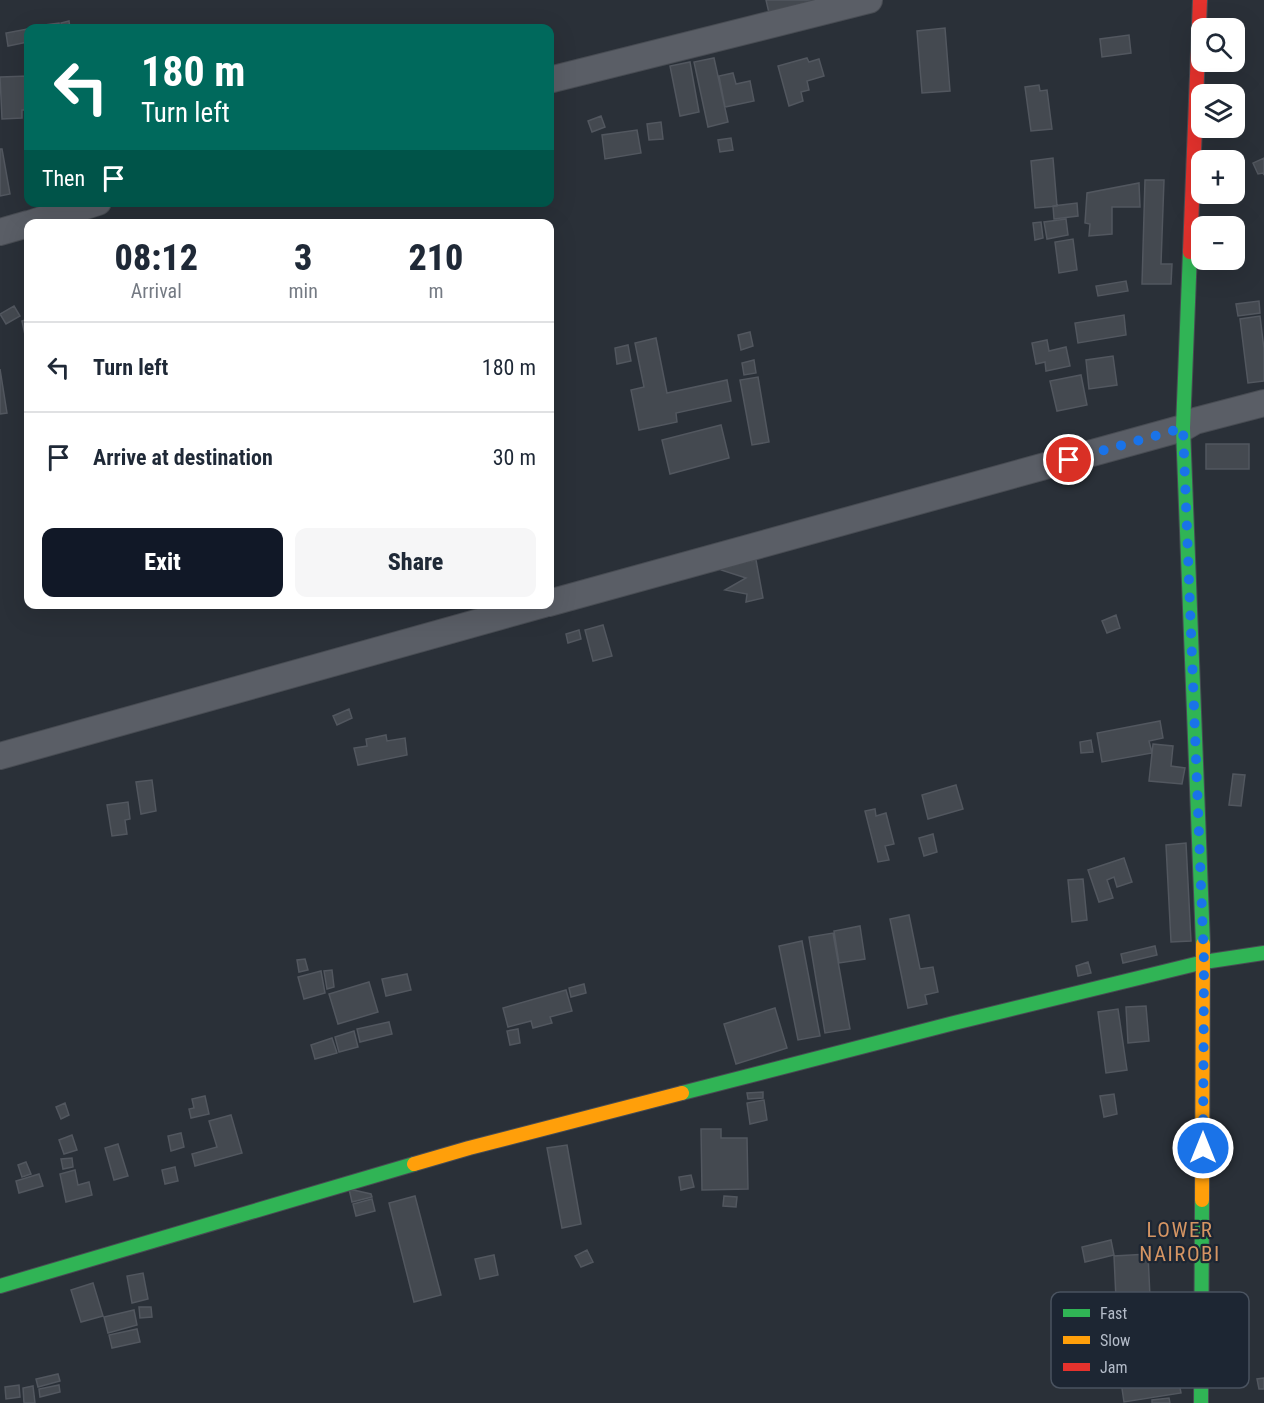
<!DOCTYPE html>
<meta charset="utf-8">
<style>
:root{--surface:#fff;--page:#f6f6f7;--text:#1f2937;--muted:#747a83;--line:#e0e1e3;--accent:#111827}
body{margin:0;font-family:"Roboto Condensed",sans-serif;background:var(--page);color:var(--text);height:100vh;display:flex;flex-direction:column;font-size:22px;white-space:nowrap}
*{box-sizing:border-box;margin:0}
p{font-size:20px;color:var(--muted)}
.icon{flex:none;width:33px;height:33px;fill:none;stroke:currentColor;stroke-width:2;stroke-linecap:round;stroke-linejoin:round}
.map{position:relative;flex:1;overflow:hidden}
.drawer{position:absolute;left:24px;top:219px;width:530px;height:390px;display:flex;flex-direction:column;background:var(--surface);border-radius:12px;box-shadow:0 6px 24px #0002}
.drawer>*{flex:none}
.guide{position:absolute;left:24px;top:24px;width:530px;height:183px;border-radius:12px;box-shadow:0 6px 24px #0002;background:#00695c;color:#fff;overflow:hidden}
.fabs{position:absolute;left:1191px;top:18px;display:grid;gap:12px}
.fabs a{display:grid;place-items:center;width:54px;height:54px;border-radius:12px;background:var(--surface);box-shadow:0 6px 24px #0002;font-size:30px}
.pin{position:absolute;display:grid;place-items:center;width:51px;height:51px;color:#fff;margin:-26px;border:3px solid #fff;border-radius:50%;box-shadow:0 2px 6px #0007}
.me{position:absolute;width:66px;margin:-33px;rotate:0deg;stroke-linejoin:round;filter:drop-shadow(0 0 4px #0008)}
.turn{display:flex;align-items:center;gap:21px;height:126px;padding:0 18px;font-size:27px}
.turn .icon{width:78px;height:78px;stroke-width:2.5}
.turn b{display:block;font-size:42px;line-height:51px}
.then{display:flex;align-items:center;height:57px;padding:0 18px;background:#0003;gap:12px;font-size:22px}
.eta{display:flex;justify-content:space-evenly;align-items:center;height:102px;text-align:center}
.eta b{font-size:36px;font-weight:800;line-height:42px}
.cta{display:flex;gap:12px;margin-top:auto;padding:12px 18px}
.cta a{flex:1;height:69px;border-radius:12px;background:var(--accent);color:#fff;font-size:24px;font-weight:800;line-height:69px;text-align:center}
.cta a+a{background:var(--page);color:var(--text)}
ul{padding:0;list-style:none}
li{display:flex;align-items:center;gap:18px;height:90px;padding:0 18px;border-top:2px solid var(--line)}
li div{flex:1}
li b{display:block;font-size:22px}
li em{font-style:normal}
.map>svg:first-child{display:block}
</style>
<div class="map">
<svg width="1264" height="1403" viewBox="0 0 1264 1403">
<rect width="100%" height="100%" fill="#2a3038"/>
<path fill="#444950" stroke="#52575f" stroke-width="1.5" d="M766,0H820L769,13Z
M69,21L70,28H62L61,23Z
M59,23L60,28H45V25Z
M945,28L950,91L922,93L917,31Z
M28,29V42L8,46L6,33Z
M1129,35L1131,53L1102,57L1100,39Z
M714,58L728,122L708,127L694,62Z
M807,58L809,62L819,59L824,76L807,81L809,90L801,92L803,101L789,106L778,66Z
M690,62L699,112L680,116L670,66Z
M733,73L736,84L750,81L754,101L725,107L719,76Z
M28,76V110H22V118L2,119L0,77Z
M1039,85L1040,91L1047,90L1052,129L1031,131L1025,87Z
M601,116L605,127L592,132L588,121Z
M661,122L663,139L649,140L647,124Z
M637,130L641,153L605,159L602,135Z
M731,138L733,150L720,152L718,140Z
M0,149H2L10,194L0,196Z
M1053,158L1057,206L1035,208L1031,161Z
M1264,158V175L1263,173L1258,174L1253,163Z
M1145,180H1164L1161,264H1172L1171,284H1142Z
M1139,183L1140,207H1112V234L1089,236L1090,224L1085,223L1087,193Z
M1077,203L1078,216L1054,219L1053,206Z
M1066,219L1068,235L1047,239L1044,222Z
M1041,222L1043,238L1035,240L1033,223Z
M1073,239L1077,270L1059,273L1055,242Z
M1126,281L1128,291L1098,296L1096,286Z
M1259,301L1260,313L1238,316L1236,304Z
M14,306L20,316L6,324L0,314Z
M1124,315L1126,335L1078,343L1075,323Z
M1260,316L1264,349V381L1248,383L1240,319Z
M28,319V349L22,321Z
M750,332L753,346L741,350L738,335Z
M656,338L667,393L727,380L731,401L676,413L677,422L639,430L631,390L644,387L635,343Z
M1047,340L1049,351L1066,347L1070,366L1046,371L1045,362L1036,364L1032,343Z
M628,345L631,361L617,364L615,348Z
M1113,356L1117,385L1089,389L1086,360Z
M754,360L756,373L744,375L742,363Z
M0,369L7,413L0,414Z
M1081,375L1087,405L1057,411L1050,381Z
M758,377L769,442L752,445L740,380Z
M721,425L729,458L670,474L662,440Z
M1206,444H1249V469H1206Z
M756,560L763,598L746,602L747,594L725,590L746,578L721,570L720,566Z
M1116,615L1120,628L1107,633L1102,621Z
M603,625L612,656L593,661L585,630Z
M579,630L581,639L568,643L566,634Z
M349,709L352,718L337,725L333,716Z
M1160,721L1163,738L1149,741L1152,753L1102,762L1097,733Z
M386,735L387,741L405,738L407,755L358,765L354,748L367,746L366,739Z
M1091,740L1093,752L1081,753L1080,742Z
M1153,744L1173,746L1171,766L1185,768L1182,784L1149,781Z
M1233,774L1245,775L1241,806L1229,805Z
M152,780L156,811L141,814L136,782Z
M956,785L963,809L928,819L922,795Z
M128,802L130,819L125,820L127,834L112,836L107,805Z
M875,809L876,816L886,813L894,844L885,846L889,860L878,862L865,811Z
M933,834L937,852L924,856L919,838Z
M1186,843L1191,941L1171,942L1166,845Z
M1124,858L1132,882L1117,887L1114,877L1107,880L1113,898L1099,902L1088,870Z
M1083,879L1087,920L1072,922L1068,880Z
M909,915L920,969L933,967L938,992L925,995L927,1004L908,1008L890,919Z
M860,926L865,959L839,963L834,931Z
M833,933L850,1029L825,1033L809,937Z
M802,941L820,1036L798,1040L779,946Z
M1155,946L1157,955L1123,963L1121,954Z
M305,959L308,970L299,972L297,960Z
M1088,962L1091,973L1078,976L1076,966Z
M332,970L334,987L327,989L324,971Z
M321,971L325,993L304,999L298,977Z
M407,974L411,990L386,996L382,979Z
M369,982L378,1012L338,1024L329,994Z
M584,984L586,993L571,997L569,988Z
M566,990L572,1011L550,1017L552,1023L533,1028L531,1021L508,1027L503,1008Z
M1146,1006L1149,1041L1128,1043L1126,1007Z
M775,1008L787,1048L736,1064L724,1024Z
M1118,1009L1127,1070L1106,1073L1098,1012Z
M389,1022L392,1034L360,1042L357,1029Z
M518,1029L520,1043L510,1045L507,1031Z
M354,1031L358,1047L339,1052L335,1037Z
M332,1038L337,1053L315,1059L311,1045Z
M763,1092V1098L748,1099L747,1093Z
M1114,1094L1117,1114L1104,1117L1100,1096Z
M205,1096L209,1114L191,1118L189,1109L194,1108L192,1099Z
M764,1100L767,1120L750,1124L747,1103Z
M65,1103L69,1115L61,1119L56,1107Z
M231,1115L242,1153L195,1166L192,1154L217,1147L209,1121Z
M701,1129H721V1138H747L748,1189L702,1190Z
M181,1133L184,1147L171,1151L168,1136Z
M72,1135L77,1150L64,1154L59,1140Z
M118,1144L128,1176L114,1180L105,1148Z
M567,1145L581,1224L562,1228L547,1148Z
M72,1158L73,1167L63,1169L61,1159Z
M26,1162L31,1174L22,1177L18,1165Z
M175,1167L178,1181L165,1184L162,1170Z
M75,1170L78,1185L89,1182L92,1195L66,1202L60,1174Z
M39,1174L43,1186L19,1193L16,1181Z
M691,1175L694,1187L681,1190L679,1177Z
M349,1189L371,1194L372,1197L352,1202Z
M415,1196L441,1295L414,1302L389,1203Z
M724,1196L737,1197L736,1207L723,1206Z
M372,1199L375,1211L356,1216L353,1204Z
M1111,1240L1114,1255L1085,1262L1082,1247Z
M587,1250L593,1262L581,1267L575,1256Z
M1148,1254L1150,1297L1116,1299L1114,1256Z
M494,1255L498,1275L480,1279L475,1259Z
M143,1273L148,1299L132,1303L127,1276Z
M93,1283L103,1316L81,1322L71,1290Z
M139,1307H151L152,1317L140,1318Z
M134,1310L137,1325L108,1333L104,1317Z
M137,1329L140,1342L112,1348L109,1335Z
M1164,1368L1165,1375L1177,1373L1181,1393L1124,1402L1120,1375Z
M58,1374L60,1381L38,1387L36,1379Z
M1264,1378V1389H1259L1257,1379Z
M19,1385L20,1397L6,1399L5,1387Z
M59,1385L60,1392L40,1397L39,1389Z
M33,1386L35,1403H24L23,1388Z
M1169,1398L1170,1403H1152V1400Z"/>
<g fill="none" stroke-linecap="round" stroke-linejoin="round">
<defs>
<path id="street" d="M549,80L869,0
M29,224L98,202
M0,232L28,224
M549,603L1183,428L1195,421L1264,403
M0,756L544,604"/>
<path id="fast" d="M1190,252L1183,428L1203,944
M682,1093L954,1023L1204,962L1264,953
M0,1286L414,1164
M1201,1403L1202,1200"/>
<path id="slow" d="M414,1164L469,1148L682,1093
M1202,1200L1203,944"/>
<path id="jam" d="M1190,252L1200,0"/>
</defs>
<use href="#street" stroke="#484c53" stroke-width="28"/>
<use href="#fast" stroke="#484c53" stroke-width="16"/>
<use href="#slow" stroke="#484c53" stroke-width="16"/>
<use href="#jam" stroke="#484c53" stroke-width="16"/>
<use href="#street" stroke="#5a5e66" stroke-width="26"/>
<use href="#fast" stroke="#30b455" stroke-width="14"/>
<use href="#slow" stroke="#ff9f0a" stroke-width="14"/>
<use href="#jam" stroke="#e5322d" stroke-width="14"/>
</g>
<g fill="none" stroke-linecap="round" stroke-linejoin="round">
<path stroke="#1a73e8" stroke-width="10" stroke-dasharray="0 18" d="M1069,460L1183,428L1204,962L1203,1148"/>
</g>
<g text-anchor="middle" dominant-baseline="central" stroke-width="4.5" stroke-linejoin="round" paint-order="stroke">
<g font-size="21" letter-spacing="1.5" fill="#d59563" stroke="#1d2633">
<text x="1180" y="1230">LOWER<tspan x="1180" dy="24">NAIROBI</tspan></text>
</g>
</g>
<rect x="1051" y="1292" width="198" height="96" rx="9" fill="#1d2633" stroke="#4a5360" stroke-width="1.5"/>
<rect x="1063" y="1309" width="27" height="8" fill="#30b455"/>
<rect x="1063" y="1336" width="27" height="8" fill="#ff9f0a"/>
<rect x="1063" y="1363" width="27" height="8" fill="#e5322d"/>
<g font-size="16" fill="#b4bcc9">
<text x="1100" y="1319">Fast</text>
<text x="1100" y="1346">Slow</text>
<text x="1100" y="1373">Jam</text>
</g>
</svg>
<div class="fabs">
<a><svg class="icon" aria-label="search" viewBox="0 0 24 24"><circle cx="10" cy="10" r="6"/><path d="M15 15l6 6"/></svg></a>
<a><svg class="icon" aria-label="layers" viewBox="0 0 24 24"><path d="M12 4l9 5-9 5-9-5zM3 14l9 5 9-5"/></svg></a>
<a>+</a>
<a>−</a>
</div>
<div class="pin" style="left:1069px;top:460px;background:#d93025"><svg class="icon" aria-label="arrive" viewBox="0 0 24 24"><path d="M6 21V4h12l-3 4 3 4H6"/></svg></div>
<svg class="me" style="left:1203px;top:1148px" viewBox="-20 -20 40 40"><circle r="17" fill="#1a73e8" stroke="#fff" stroke-width="3"/><path d="M0-11L8 9 0 5-8 9z" fill="#fff"/></svg>
<div class="guide">
<div class="turn"><svg class="icon" aria-label="left" viewBox="0 0 24 24"><path d="M17 20v-9H6M10 6l-5 5 5 5"/></svg><div><b>180 m</b>Turn left</div></div>
<div class="then">Then<svg class="icon" aria-label="arrive" viewBox="0 0 24 24"><path d="M6 21V4h12l-3 4 3 4H6"/></svg></div>
</div>
<section class="drawer">
<div class="eta">
<div><b>08:12</b><p>Arrival</p></div>
<div><b>3</b><p>min</p></div>
<div><b>210</b><p>m</p></div>
</div>
<ul>
<li><svg class="icon" aria-label="left" viewBox="0 0 24 24"><path d="M17 20v-9H6M10 6l-5 5 5 5"/></svg><div><b>Turn left</b></div><em>180 m</em></li>
<li><svg class="icon" aria-label="arrive" viewBox="0 0 24 24"><path d="M6 21V4h12l-3 4 3 4H6"/></svg><div><b>Arrive at destination</b></div><em>30 m</em></li>
</ul>
<div class="cta"><a>Exit</a><a>Share</a></div>
</section>
</div>
